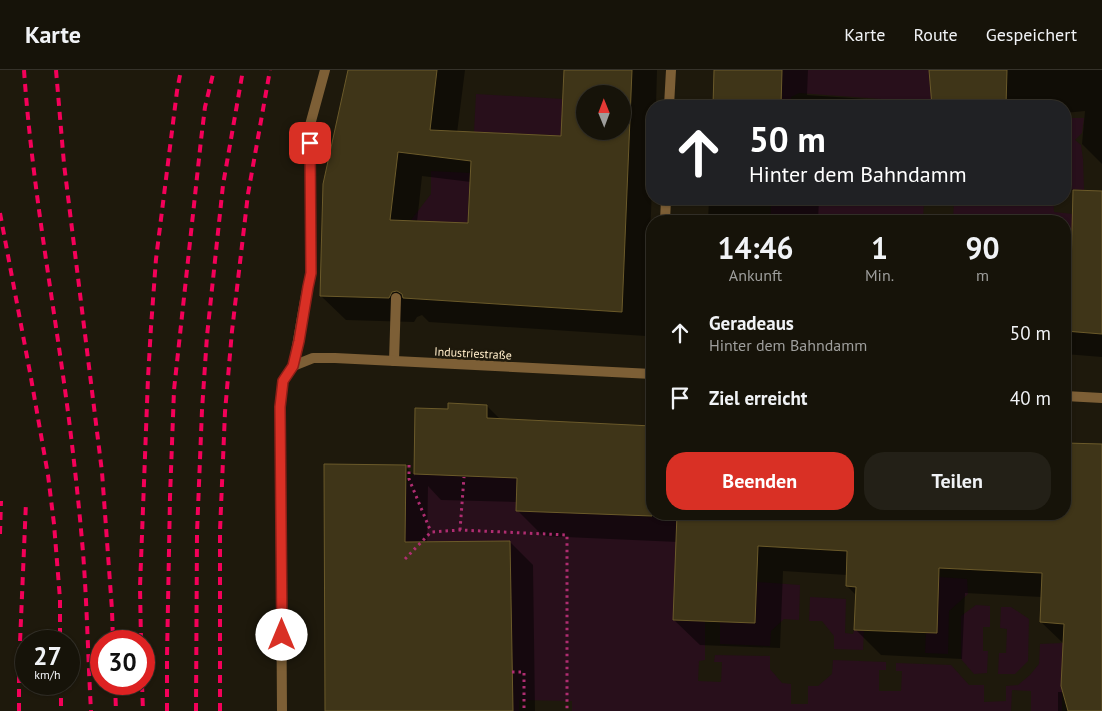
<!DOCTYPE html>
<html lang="de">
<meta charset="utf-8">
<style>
:root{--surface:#161309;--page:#232017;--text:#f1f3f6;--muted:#9e9e9c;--line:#35322a;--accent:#d93025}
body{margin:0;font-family:"PT Sans",sans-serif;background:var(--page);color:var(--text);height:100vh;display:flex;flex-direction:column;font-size:19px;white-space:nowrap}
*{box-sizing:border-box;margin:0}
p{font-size:16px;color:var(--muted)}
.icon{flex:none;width:28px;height:28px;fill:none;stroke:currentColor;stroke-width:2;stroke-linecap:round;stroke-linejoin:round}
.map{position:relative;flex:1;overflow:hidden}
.side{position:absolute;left:646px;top:145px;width:425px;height:305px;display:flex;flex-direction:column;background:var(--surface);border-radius:20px;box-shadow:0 1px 4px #0004,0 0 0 1px var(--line)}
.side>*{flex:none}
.banner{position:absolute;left:646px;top:30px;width:425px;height:105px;border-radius:20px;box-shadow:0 1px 4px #0004,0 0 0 1px var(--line);background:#202124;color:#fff;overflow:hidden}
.needle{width:32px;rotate:359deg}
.fabs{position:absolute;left:576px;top:15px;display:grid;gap:10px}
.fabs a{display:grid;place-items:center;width:55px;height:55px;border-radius:50%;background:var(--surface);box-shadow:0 1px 4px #0004,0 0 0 1px var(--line);font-size:25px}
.speed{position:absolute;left:15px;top:560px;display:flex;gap:10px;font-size:25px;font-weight:700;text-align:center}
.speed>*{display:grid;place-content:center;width:65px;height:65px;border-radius:50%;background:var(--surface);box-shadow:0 1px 4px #0004,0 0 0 1px var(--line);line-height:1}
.speed small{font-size:12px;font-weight:400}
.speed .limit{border:8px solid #d22;background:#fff;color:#111}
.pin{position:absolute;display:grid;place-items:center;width:42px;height:42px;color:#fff;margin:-21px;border-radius:10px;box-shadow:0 2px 8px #0006}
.me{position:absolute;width:55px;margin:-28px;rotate:0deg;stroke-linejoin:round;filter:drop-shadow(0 0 4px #0008)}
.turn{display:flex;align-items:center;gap:18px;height:105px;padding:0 20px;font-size:22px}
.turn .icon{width:65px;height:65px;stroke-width:2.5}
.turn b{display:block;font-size:35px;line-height:42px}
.eta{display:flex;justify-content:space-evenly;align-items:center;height:85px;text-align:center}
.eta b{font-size:30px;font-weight:600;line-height:35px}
.button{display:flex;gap:10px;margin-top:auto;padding:10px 20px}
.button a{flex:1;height:58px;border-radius:20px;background:var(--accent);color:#fff;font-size:20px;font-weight:600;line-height:58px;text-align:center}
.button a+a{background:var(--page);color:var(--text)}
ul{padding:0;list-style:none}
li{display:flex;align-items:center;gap:15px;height:65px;padding:0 20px}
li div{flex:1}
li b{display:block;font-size:19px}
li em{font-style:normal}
header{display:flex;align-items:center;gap:30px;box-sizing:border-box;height:70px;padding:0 25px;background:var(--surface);border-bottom:1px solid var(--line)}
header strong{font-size:24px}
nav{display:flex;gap:28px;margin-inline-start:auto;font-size:18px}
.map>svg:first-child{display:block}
</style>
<header>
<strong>Karte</strong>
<nav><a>Karte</a><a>Route</a><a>Gespeichert</a></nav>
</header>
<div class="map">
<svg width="1102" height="641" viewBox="0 0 1102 641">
<rect width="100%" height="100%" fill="#1e190c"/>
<path fill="#280f1b" d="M782,0H929L932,36H895V30L799,23L791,27V31L781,30Z
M476,24L563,29L561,70L551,65L474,62Z
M1065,48H1084L1082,63L1075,70L1081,75L1083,89L1084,120L1065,119Z
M431,101L470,103L467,164L437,156L433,151L411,150L431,124Z
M771,129H924L923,151H771Z
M954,129H1053L1054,142L1073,144L1071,202H1065V151H953Z
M413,404L517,408L598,444L677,448L673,550L705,551V590L699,591L698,611L721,612L722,592H714L715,585L770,586V599L782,613L791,614V634H808V616H818L832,604L833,590L886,592V600H879V621H901L902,601H896V593L951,595L969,615H984V632L1006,631V616L1018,615L1030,605L1039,594L1040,574L1063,573L1061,616L1062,621V641H1031V621L1012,620L1011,641H572V631L519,630V641H513L510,471H455L405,489V416Z
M939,507L967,509L968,524L949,541L948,584L925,583L926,563H937Z
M757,512L800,515L799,550L784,549L771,561L770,576L720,574V552L755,553Z
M810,527L846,529L845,563L853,564L854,560H864L863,580L834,579V566L822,551H809Z
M976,535L990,536V557H983V581H988L987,603L974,604L961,589V546Z
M1001,537H1011L1029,549L1028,591L1015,604H998L999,583H1006L1007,559L1000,558Z"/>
<path fill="#0007" fill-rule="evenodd" d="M349,0H465L457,63L563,67L565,0H657L656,36H652V118L646,266L429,252L422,245L417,247L414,252L346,250L321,226ZM585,24H622V61H585ZM422,106L471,112L469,154L417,152Z
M715,0H808L807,25L895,31L900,36H714Z
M931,0H1102V94L1082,74L1085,41L1065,43V36H933Z
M1102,122V287L1065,284V203H1072Z
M709,129H819L818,151H708Z
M487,336L501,350L652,357V444H1065V374L1102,376V641H1058V622H1064V574L1041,552L1042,527L965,523L962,589L881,585L855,559L857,526L847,516V505L783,501L780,578L700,575L674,550L678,472L543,466L517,440L518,432L441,430L428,416L427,473L510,472L533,495L535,641H326L405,396L415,406L416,340H449Z"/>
<path fill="#3f3518" stroke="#6b5a2a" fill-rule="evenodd" d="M348,0H437L430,60L561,66L564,0H632L622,242L403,228L402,224L397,221L392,222L389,228L320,226L323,114ZM585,24H622V61H585ZM398,82L471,91L468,153L390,150Z
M714,0H782L781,36H713Z
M929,0H1007L1006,36H932Z
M1073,120L1102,121V264L1065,261V202H1071Z
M448,333L487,335V348L652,356V446L516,441L517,408L414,404L415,338L448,339Z
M1065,373L1102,374V641H1068L1061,616L1064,554L1040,552L1042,503L939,498L937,563L854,560L856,517L846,516L847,481L758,476L755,553L673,550L677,444H1065Z
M324,394L406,395L405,472L510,471L513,641H325Z"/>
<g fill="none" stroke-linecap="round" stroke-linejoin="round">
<path stroke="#af2d71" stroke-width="3" stroke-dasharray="2.5 4" stroke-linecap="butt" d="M409,395V409L431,462
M460,460L464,407
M405,489L431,462L460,460L567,465V641
M512,602H524V641"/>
<path stroke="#7d5f36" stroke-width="10" d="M394,291L396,228
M293,296C300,265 303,233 311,203L310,55L325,0"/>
<path stroke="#7d5f36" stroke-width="10" d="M669,36L671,0
M665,151L666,129
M1065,326L1102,328
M282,641L280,337L283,311L293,296L313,288H335L652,304"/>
<path stroke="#f40059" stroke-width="4" stroke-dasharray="8 6" stroke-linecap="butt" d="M24,0C32,115 53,228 68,342C74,389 79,435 83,482C87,535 88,588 91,641
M56,0L64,94L102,402L112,540L113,571
M0,143L31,308L48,405L54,454L60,529V571
M0,464L1,431
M141,571L140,517L148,308L151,257L156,189L177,21L181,0
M61,614V641
M115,614L116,641
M142,614L143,641
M19,641V596L26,432
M167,641V587L170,427L174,320L201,70L205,37L214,0
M196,641L197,463L202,340L207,266L223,115L243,0
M220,641V461L225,342L232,261L248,124L270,0"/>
</g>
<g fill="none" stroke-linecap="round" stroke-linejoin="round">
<defs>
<path id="route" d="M282,565L280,337L283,311L293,296L299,271L308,217L311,203L310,73"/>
</defs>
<use href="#route" stroke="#8d1f18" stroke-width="12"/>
<use href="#route" stroke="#d93025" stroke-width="9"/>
</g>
<g text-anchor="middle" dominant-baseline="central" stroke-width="5" stroke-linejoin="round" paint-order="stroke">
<g font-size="12" fill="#ffecc9" stroke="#1e190c">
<text transform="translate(473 283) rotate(3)">Industriestraße</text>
</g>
</g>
</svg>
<div class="fabs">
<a><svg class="needle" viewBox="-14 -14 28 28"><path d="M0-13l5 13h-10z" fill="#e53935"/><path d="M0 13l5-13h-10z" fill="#9e9e9c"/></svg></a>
</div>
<div class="speed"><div>27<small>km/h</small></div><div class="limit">30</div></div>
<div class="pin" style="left:310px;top:73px;background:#d93025"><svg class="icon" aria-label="arrive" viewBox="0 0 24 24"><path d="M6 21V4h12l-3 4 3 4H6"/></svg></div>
<svg class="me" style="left:282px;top:565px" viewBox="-20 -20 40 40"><circle r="19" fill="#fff"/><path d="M0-13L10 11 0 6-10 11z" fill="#d93025"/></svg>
<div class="banner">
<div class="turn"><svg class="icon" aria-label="ahead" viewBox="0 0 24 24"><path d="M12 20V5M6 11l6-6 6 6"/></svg><div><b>50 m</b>Hinter dem Bahndamm</div></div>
</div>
<section class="side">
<div class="eta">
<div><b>14:46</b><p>Ankunft</p></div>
<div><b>1</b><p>Min.</p></div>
<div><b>90</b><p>m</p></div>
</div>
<ul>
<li><svg class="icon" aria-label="ahead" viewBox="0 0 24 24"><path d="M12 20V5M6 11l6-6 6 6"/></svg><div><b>Geradeaus</b><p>Hinter dem Bahndamm</p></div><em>50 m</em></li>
<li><svg class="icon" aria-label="arrive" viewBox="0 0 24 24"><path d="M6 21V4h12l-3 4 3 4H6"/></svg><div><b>Ziel erreicht</b></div><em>40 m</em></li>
</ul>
<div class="button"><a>Beenden</a><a>Teilen</a></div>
</section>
</div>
